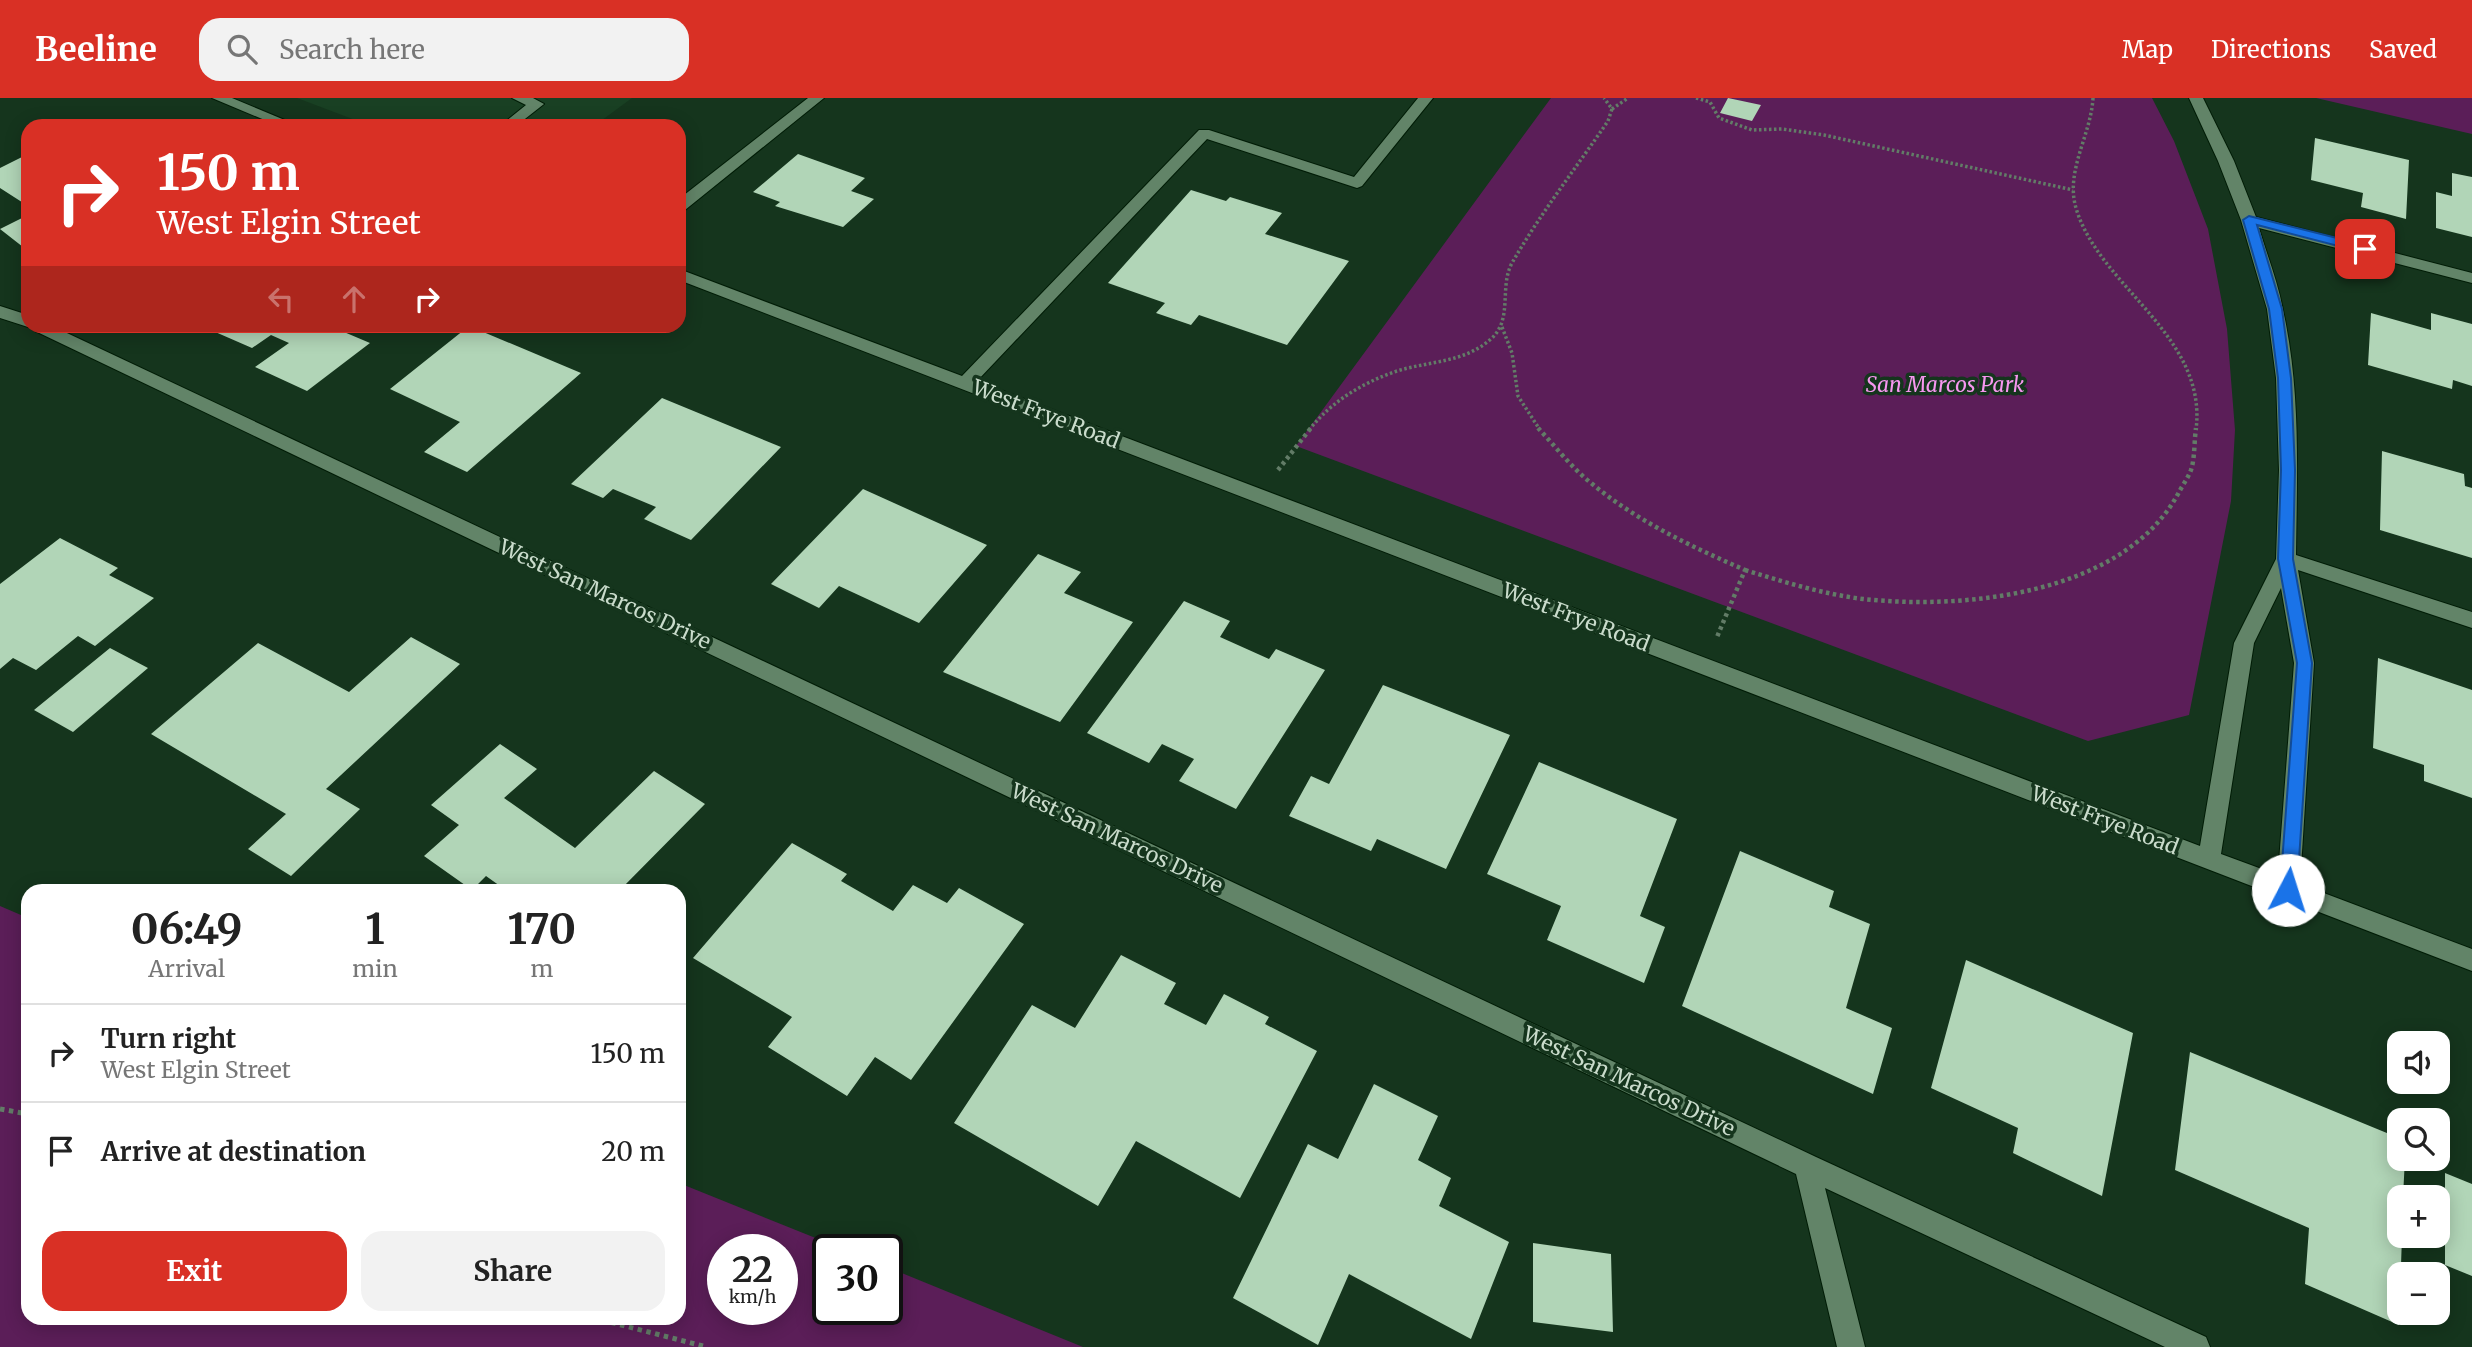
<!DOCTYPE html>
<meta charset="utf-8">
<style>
:root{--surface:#fff;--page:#f2f2f2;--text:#222;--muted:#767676;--line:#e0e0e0;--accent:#d93025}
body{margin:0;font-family:Merriweather,serif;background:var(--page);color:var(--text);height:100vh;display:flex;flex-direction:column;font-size:26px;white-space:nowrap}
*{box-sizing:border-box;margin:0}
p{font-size:23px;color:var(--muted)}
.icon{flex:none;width:38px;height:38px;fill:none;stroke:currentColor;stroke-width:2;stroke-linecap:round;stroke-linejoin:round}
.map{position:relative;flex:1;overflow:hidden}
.panel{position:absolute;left:21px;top:786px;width:665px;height:441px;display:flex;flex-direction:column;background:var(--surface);border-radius:21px;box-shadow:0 4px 18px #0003}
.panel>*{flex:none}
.hud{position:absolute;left:21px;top:21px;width:665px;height:214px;border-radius:21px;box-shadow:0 4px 18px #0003;background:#d93025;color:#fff;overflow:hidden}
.controls{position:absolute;left:2387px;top:933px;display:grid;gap:14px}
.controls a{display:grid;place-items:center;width:63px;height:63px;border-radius:14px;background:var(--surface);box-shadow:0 4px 18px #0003;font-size:35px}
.speed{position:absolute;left:707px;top:1136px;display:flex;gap:14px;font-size:35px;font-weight:700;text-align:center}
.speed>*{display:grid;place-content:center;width:91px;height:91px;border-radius:50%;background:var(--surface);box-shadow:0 4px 18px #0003;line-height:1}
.speed small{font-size:18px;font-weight:400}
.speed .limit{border:4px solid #111;border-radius:10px;background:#fff;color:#111}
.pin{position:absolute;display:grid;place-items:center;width:60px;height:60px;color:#fff;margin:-30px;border-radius:14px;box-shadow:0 4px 10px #0006}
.me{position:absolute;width:77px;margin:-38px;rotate:5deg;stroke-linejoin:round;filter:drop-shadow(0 0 5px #0008)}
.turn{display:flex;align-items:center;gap:24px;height:147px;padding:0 21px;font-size:32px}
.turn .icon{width:91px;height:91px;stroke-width:2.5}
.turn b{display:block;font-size:49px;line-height:60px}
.lanes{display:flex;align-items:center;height:66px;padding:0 21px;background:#0003;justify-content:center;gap:35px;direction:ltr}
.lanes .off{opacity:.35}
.eta{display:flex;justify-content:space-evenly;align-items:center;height:119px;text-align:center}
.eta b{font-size:42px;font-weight:700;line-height:49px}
.primary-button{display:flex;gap:14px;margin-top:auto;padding:14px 21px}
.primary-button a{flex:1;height:80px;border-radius:21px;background:var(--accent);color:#fff;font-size:28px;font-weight:700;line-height:80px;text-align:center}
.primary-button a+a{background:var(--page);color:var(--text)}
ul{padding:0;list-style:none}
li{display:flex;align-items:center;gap:21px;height:98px;padding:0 21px;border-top:2px solid var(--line)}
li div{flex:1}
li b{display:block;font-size:26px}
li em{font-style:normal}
header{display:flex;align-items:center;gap:42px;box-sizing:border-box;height:98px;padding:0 35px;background:var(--accent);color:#fff}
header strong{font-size:33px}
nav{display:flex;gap:38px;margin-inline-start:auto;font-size:24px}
.search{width:490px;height:63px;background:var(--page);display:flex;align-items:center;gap:18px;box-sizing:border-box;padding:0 24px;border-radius:21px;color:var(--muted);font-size:26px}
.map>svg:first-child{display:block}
</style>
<header>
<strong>Beeline</strong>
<div class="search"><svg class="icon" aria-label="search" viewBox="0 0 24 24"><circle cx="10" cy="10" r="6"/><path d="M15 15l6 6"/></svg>Search here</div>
<nav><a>Map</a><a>Directions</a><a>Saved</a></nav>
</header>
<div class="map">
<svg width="2472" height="1249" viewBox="0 0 2472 1249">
<rect width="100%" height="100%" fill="#15351d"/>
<path fill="#194023" d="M297,0H632L594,28H371Z"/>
<path fill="#5b1e58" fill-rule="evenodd" d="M1551,0H2152L2174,43L2208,131L2227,231L2235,332L2231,403L2189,617L2088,643L1296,348Z
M2316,0H2472V36Z
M0,808L28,820V1220H679V1085L843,1151L828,1152V1211H887V1169L1083,1249H0ZM723,1152H782V1211H723Z"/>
<path fill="#b1d5b7" d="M1728,0L1761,7L1752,23L1720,15Z
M2315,40L2409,62L2406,121L2361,109L2363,95L2311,82Z
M28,56V108L0,90V70Z
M798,56L865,80L851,93L874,101L843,129L775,108L780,104L753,94Z
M2452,75L2472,79V139L2436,130V94L2452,98Z
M1191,92L1226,103L1230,99L1282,115L1265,136L1349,163L1287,247L1199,217L1191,227L1156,215L1165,205L1108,185Z
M28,117V146L23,149L0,131Z
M2371,215L2431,232V215L2472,226V288L2453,282L2452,291L2368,267Z
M220,228H353L344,234L370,245L307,293L255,269L289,245L271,237L252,250L213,233Z
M469,228L581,275L467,374L424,354L460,324L390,291Z
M662,300L781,349L691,442L644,421L656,409L613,391L603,400L571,386Z
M2382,353L2464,376L2465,388L2472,390V460L2380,432Z
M863,391L987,447L919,525L839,488L819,510L771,486Z
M60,440L118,470L109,477L154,500L95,548L78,538L36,572L13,560L0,571V486Z
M1038,456L1081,474L1064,495L1133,524L1060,624L943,574Z
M1184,503L1230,523L1220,539L1269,561L1276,551L1325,572L1236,711L1179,683L1194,661L1162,646L1149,665L1087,635Z
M411,539L460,566L326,691L360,711L291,778L248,751L286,716L151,636L258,545L349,594Z
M110,550L148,570L73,634L34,612Z
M2378,560L2472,592V700L2424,683V667L2373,650Z
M1383,587L1510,637L1446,771L1377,741L1371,753L1289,718L1311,678L1329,686Z
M500,646L537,671L504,700L575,750L654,673L705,706L619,793H507L486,778L472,792L424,758L459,727L431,707Z
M1539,664L1677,721L1640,818L1665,829L1644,885L1547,842L1561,808L1487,776Z
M792,745L847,776L841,783L893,813L913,787L947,805L959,790L1024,826L911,982L875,959L847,998L768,949L792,919L693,860Z
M1740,753L1834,793L1829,809L1870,826L1846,910L1892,930L1873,996L1682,908Z
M1121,857L1176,885L1164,906L1206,927L1224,896L1269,919L1265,926L1317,953L1240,1100L1136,1043L1098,1108L954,1025L1032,907L1075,930Z
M1966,862L2133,935L2102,1098L2013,1055L2018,1030L1931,990Z
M2190,954L2399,1040V1060H2405L2403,1099H2399V1138H2402L2399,1227L2305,1186L2309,1130L2175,1072Z
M1374,986L1438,1018L1418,1062L1451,1080L1439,1108L1509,1144L1471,1241L1349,1176L1318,1247L1233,1200L1308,1046L1338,1061Z
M2445,1075L2472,1086V1178L2445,1167Z
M1533,1145L1611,1156L1613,1234L1533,1224Z"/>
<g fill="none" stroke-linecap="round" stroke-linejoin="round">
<defs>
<path id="minor" d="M212,0H232L299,28H279Z
M512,0H533L544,6L516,28H500L526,7Z
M808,0H824L685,112L679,114V101Z
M1418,0H1433L1362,88L1357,90L1207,41L977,283L2200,748L2234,545L2276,461L2279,372L2276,280L2267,211L2241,122L2218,63L2189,0H2203L2234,63L2256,119L2472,175V185L2259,130C2267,157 2278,184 2283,212C2301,292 2297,375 2296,457L2472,514V530L2298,472L2314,565L2300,786L2472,851V873L679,182V171L962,278L1199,32H1209L1354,79ZM2281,490L2294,565L2278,777L2221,756L2254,545Z
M0,208L28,217V228H52L1816,1059L2206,1239L2210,1249H2165L1825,1090L1865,1249H1837L1796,1076L33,232L31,228L28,229L0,220Z"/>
</defs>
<use href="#minor" stroke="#001c06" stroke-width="2"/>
<path stroke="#627c67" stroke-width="3.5" stroke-dasharray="2.5 2.5" stroke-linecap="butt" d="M1696,0L1710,4L1719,20L1752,32L1782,31L1824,37L2073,92
M2093,0C2091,37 2065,73 2076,110C2099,189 2208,237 2196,332
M1612,11L1628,0
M1502,229L1512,255L1518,298L1540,332
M1309,332C1332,303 1362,285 1397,273C1429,263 1465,265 1492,240C1513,220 1499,189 1512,165C1540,116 1576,70 1608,23L1612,11L1604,0"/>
<path stroke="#627c67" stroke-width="4.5" stroke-dasharray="3.5 3.5" stroke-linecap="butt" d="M1538,330C1555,348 1571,369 1591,385C1637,423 1690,448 1745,472L1717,539
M1278,372L1311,330
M1745,472C1784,484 1823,496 1863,501C1966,512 2123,496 2178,396C2182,388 2188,380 2191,372C2195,360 2194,344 2196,330"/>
<path stroke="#627c67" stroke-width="5" stroke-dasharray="4.5 4.5" stroke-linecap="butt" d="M0,1011L28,1016
M594,1220L707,1249"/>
<use href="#minor" fill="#628468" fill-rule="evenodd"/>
</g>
<path fill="#1a73e8" stroke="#114b97" stroke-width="2" d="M2249,118L2369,148L2371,151L2365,155L2257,127L2282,211L2291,280L2295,372L2293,461L2312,565L2297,792L2294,798L2288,800L2282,798L2280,792L2297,565L2278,461L2281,372L2278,280L2269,211L2243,122Z"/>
<g text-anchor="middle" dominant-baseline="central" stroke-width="7" stroke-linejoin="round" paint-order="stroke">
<g font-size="21" font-style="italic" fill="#f697ef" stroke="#15351d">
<text x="1945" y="286">San Marcos Park</text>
</g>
<g font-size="21" fill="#c9dbcb" stroke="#15351d">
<text transform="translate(1046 316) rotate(21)">West Frye Road</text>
<text transform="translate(605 496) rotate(25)">West San Marcos Drive</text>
<text transform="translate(1576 519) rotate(21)">West Frye Road</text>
<text transform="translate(2105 722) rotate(21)">West Frye Road</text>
<text transform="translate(1117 740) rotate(25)">West San Marcos Drive</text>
<text transform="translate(1629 983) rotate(25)">West San Marcos Drive</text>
</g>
</g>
</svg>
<div class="controls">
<a><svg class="icon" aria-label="sound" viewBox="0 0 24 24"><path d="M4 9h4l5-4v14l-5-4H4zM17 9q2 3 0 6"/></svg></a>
<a><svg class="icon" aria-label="search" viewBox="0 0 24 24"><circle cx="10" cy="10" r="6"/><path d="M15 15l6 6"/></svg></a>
<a>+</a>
<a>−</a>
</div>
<div class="speed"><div>22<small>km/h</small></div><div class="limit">30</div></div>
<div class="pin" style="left:2365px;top:151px;background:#d93025"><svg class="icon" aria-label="arrive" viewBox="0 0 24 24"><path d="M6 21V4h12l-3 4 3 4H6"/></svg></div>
<svg class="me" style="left:2288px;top:792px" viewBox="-20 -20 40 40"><circle r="19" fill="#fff"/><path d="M0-13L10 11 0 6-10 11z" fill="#1a73e8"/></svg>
<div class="hud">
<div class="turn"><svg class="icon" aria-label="right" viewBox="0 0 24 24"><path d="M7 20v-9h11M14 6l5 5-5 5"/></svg><div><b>150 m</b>West Elgin Street</div></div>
<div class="lanes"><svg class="icon off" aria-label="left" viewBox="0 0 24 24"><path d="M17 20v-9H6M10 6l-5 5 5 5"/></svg><svg class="icon off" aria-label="ahead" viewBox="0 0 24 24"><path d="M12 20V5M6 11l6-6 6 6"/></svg><svg class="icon" aria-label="right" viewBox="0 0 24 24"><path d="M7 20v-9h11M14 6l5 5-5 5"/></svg></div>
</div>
<section class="panel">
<div class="eta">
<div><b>06:49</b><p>Arrival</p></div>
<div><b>1</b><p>min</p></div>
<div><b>170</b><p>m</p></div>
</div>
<ul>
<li><svg class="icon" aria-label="right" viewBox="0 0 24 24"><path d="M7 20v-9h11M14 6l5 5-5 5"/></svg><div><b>Turn right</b><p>West Elgin Street</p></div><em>150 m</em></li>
<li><svg class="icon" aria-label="arrive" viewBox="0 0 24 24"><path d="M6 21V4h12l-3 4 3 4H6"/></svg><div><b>Arrive at destination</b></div><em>20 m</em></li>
</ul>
<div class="primary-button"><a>Exit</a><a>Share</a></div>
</section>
</div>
